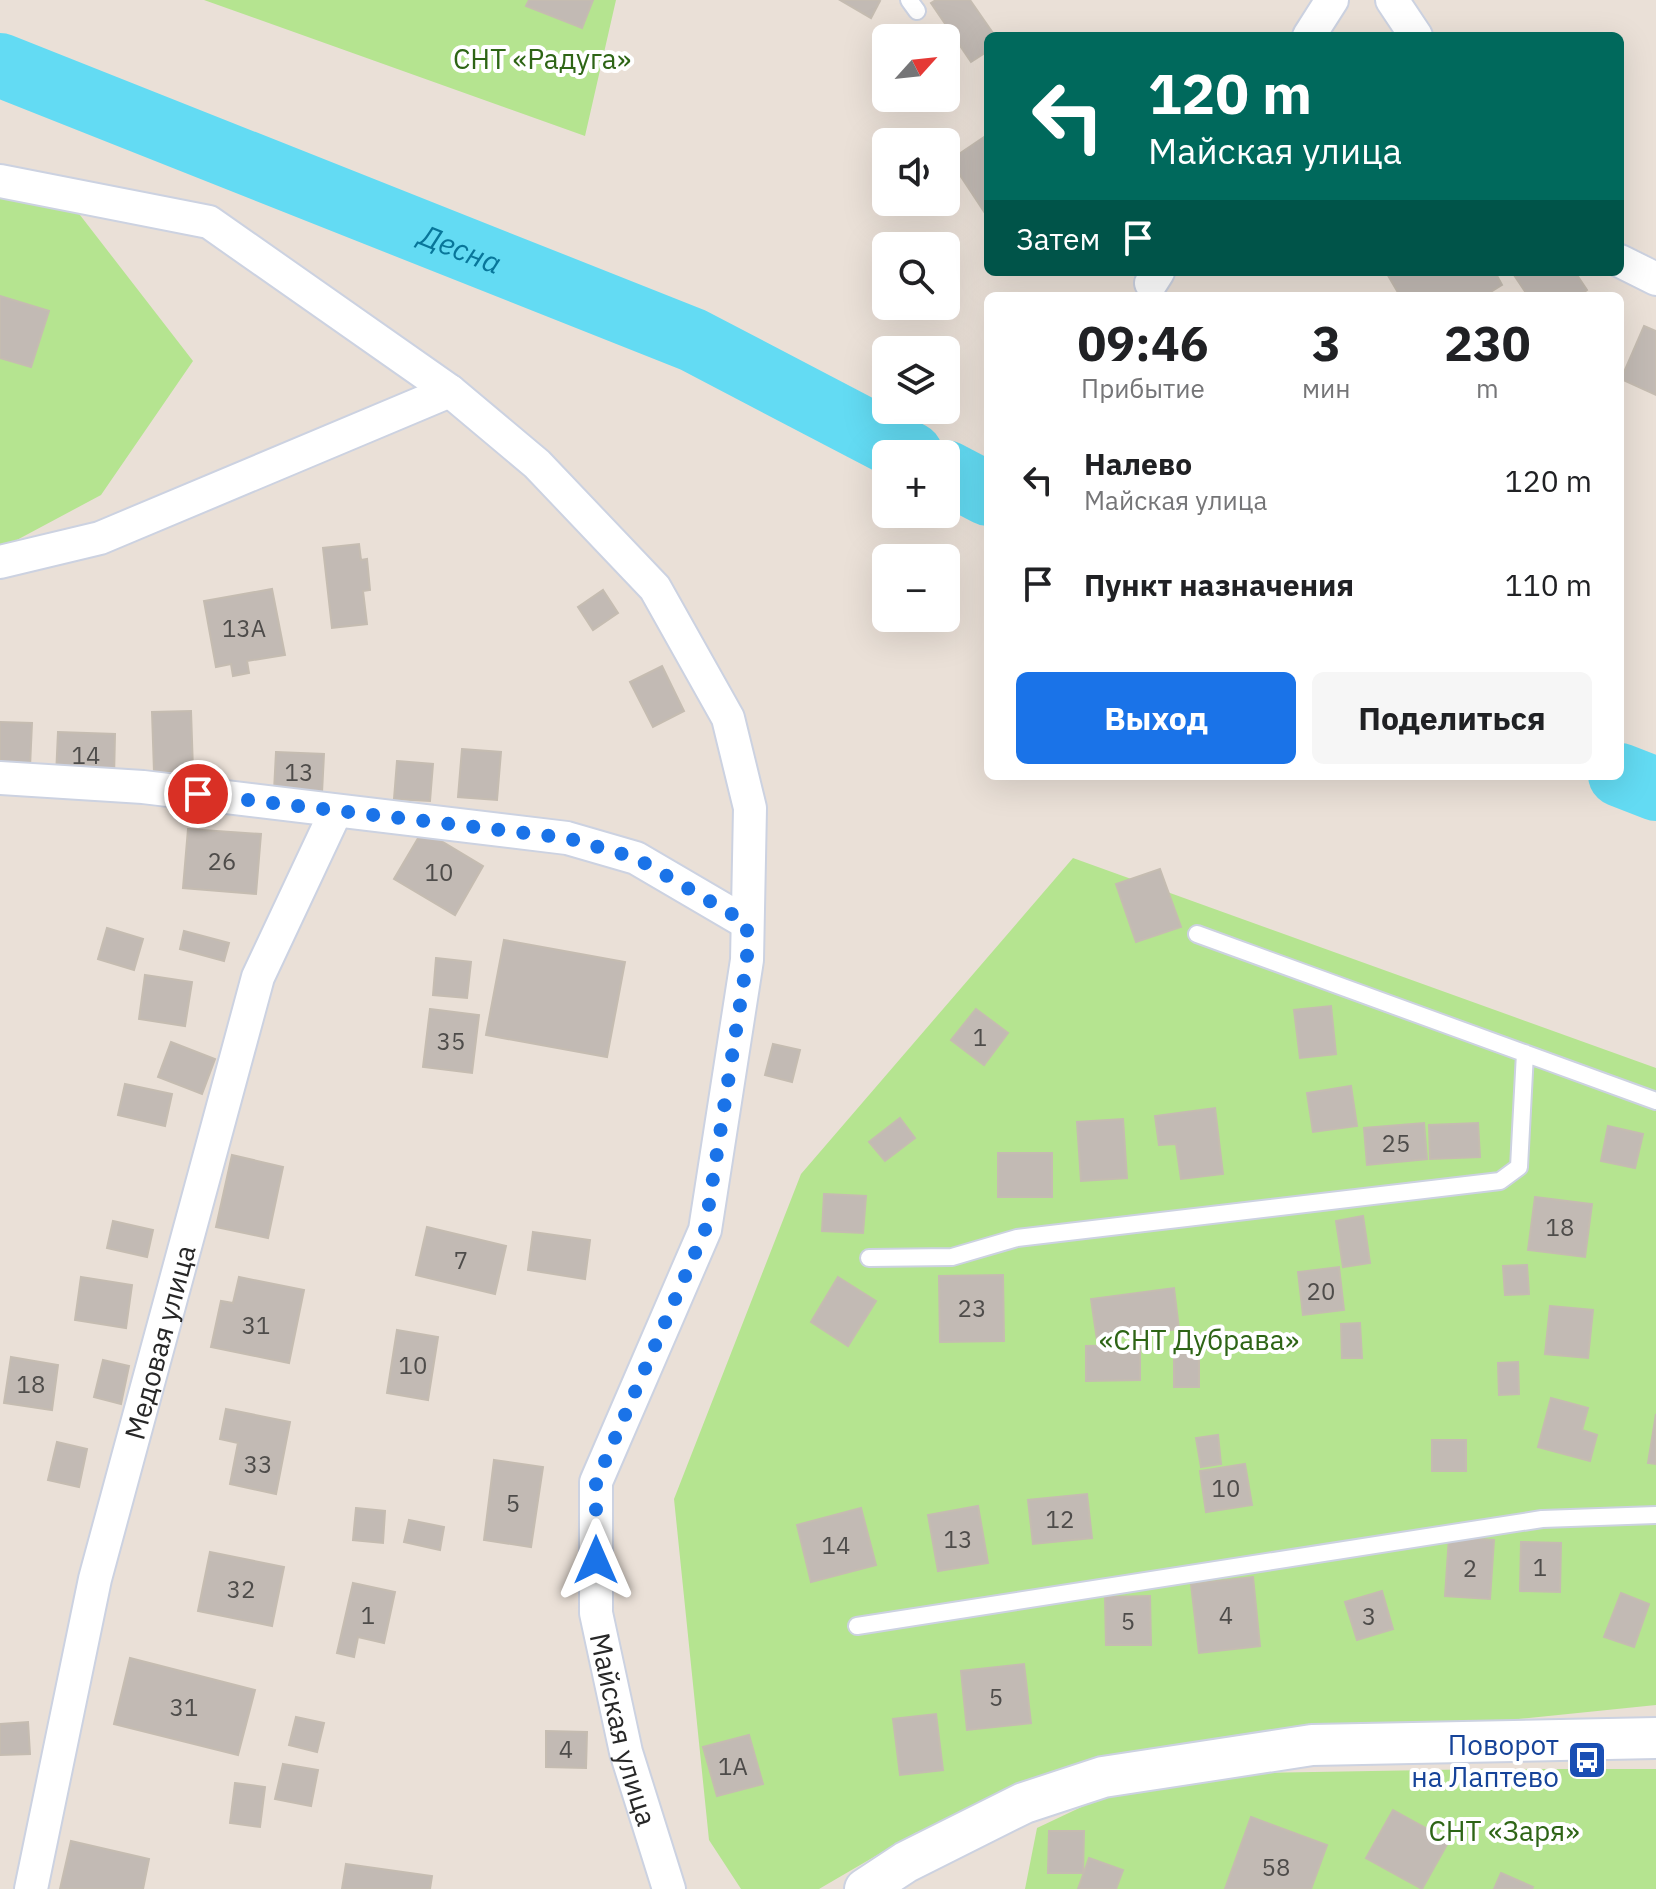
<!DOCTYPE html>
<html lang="ru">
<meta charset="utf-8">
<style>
:root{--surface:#fff;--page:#f6f6f6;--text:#202124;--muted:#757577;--accent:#1a73e8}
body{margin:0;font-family:"IBM Plex Sans",sans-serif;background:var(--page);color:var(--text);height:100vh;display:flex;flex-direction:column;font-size:30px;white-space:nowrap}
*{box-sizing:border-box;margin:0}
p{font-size:26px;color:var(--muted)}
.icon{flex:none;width:44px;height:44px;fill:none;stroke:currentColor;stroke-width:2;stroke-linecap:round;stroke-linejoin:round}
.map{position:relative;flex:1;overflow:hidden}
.panel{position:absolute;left:984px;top:292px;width:640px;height:488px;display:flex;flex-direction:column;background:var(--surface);border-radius:12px;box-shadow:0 8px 32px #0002}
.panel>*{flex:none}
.top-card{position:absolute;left:984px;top:32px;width:640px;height:244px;border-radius:12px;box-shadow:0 8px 32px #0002;background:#00695c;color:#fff;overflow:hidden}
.needle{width:52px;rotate:63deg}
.tools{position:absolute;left:872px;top:24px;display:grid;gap:16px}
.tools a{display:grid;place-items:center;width:88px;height:88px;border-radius:12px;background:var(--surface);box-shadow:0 8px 32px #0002;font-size:40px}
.pin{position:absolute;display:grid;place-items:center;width:68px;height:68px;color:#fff;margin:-34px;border:4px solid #fff;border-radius:50%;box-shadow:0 2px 8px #0007}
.me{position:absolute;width:88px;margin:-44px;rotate:0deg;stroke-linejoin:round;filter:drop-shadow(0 0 6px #0008)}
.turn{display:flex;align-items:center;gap:28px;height:168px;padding:0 32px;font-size:36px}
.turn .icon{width:104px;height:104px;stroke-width:2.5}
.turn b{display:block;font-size:56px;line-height:68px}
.then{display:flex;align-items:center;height:76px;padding:0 32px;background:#0003;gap:16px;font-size:30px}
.eta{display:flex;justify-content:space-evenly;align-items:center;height:136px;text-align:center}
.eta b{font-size:48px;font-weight:700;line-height:56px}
.action{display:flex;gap:16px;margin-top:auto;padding:16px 32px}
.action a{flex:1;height:92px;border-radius:12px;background:var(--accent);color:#fff;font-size:32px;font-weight:700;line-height:92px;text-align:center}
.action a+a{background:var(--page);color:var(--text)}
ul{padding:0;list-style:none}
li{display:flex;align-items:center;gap:24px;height:104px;padding:0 32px}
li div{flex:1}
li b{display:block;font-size:30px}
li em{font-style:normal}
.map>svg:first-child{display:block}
</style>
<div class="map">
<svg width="1656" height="1889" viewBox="0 0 1656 1889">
<rect width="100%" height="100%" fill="#eae0d7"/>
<path fill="#b5e490" d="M204,0H616L585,136Z
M0,167L56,184L193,361L101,495L0,549Z
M1073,858L1656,1068V1705L1097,1762L915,1833L819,1889H741L709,1840L674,1499L801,1174Z
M1489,1769H1656V1889H1025L1037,1828L1149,1775Z"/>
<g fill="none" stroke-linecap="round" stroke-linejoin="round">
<g stroke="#63dbf3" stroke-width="64">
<path id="s1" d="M0,65L693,340L911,454"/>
<path d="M946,472L988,494"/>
<path d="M1620,775L1656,789"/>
</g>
</g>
<path fill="#c2bab4" stroke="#c5bcb1" stroke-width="2" d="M529,0H593L582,28L526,6Z
M840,0H878L880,1L871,18Z
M936,0H970L995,36H988V51L971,62L931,3Z
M987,135L988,211L985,213L950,160Z
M1386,272H1495L1502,285L1484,296H1400Z
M1512,272H1575L1587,290L1579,296H1528Z
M0,296L49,311L31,367L0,358Z
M1644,326L1656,331V395L1621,379Z
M359,544L361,560L367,559L370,590L363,591L367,624L332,628L323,548Z
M272,589L285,655L247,661L249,673L233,676L231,664L216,667L204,601Z
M603,590L618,613L593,630L578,607Z
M662,666L684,711L653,727L630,682Z
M191,711L193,770L154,772L152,712Z
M0,722L32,723L30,767L0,766Z
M58,732L115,734L114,778L56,776Z
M462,749L501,752L497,800L458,797Z
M276,752L324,754L322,793L274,791Z
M397,761L433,764L430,801L394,799Z
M188,829L261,834L256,894L183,888Z
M423,830L483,866L455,915L394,879Z
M1160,869L1181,927L1136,942L1116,884Z
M107,928L143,939L134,970L98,959Z
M184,931L229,943L224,961L180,949Z
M504,940L625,962L607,1057L486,1035Z
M436,958L471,962L467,998L433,995Z
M145,975L192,982L185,1026L139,1019Z
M1331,1006L1336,1054L1300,1058L1294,1010Z
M430,1009L479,1015L472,1073L423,1067Z
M976,1009L1008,1033L984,1065L951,1040Z
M171,1042L215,1059L202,1094L158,1077Z
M773,1044L800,1050L792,1082L765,1075Z
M125,1084L172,1094L165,1126L118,1115Z
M1351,1086L1357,1126L1313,1132L1307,1093Z
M1215,1108L1223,1174L1181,1179L1176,1144L1159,1145L1155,1116Z
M900,1118L915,1138L885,1161L869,1142Z
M1123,1119L1127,1178L1081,1181L1077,1122Z
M1424,1123L1427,1159L1367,1165L1364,1128Z
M1478,1123L1480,1157L1430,1159L1429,1125Z
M1608,1126L1643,1134L1635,1168L1601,1161Z
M998,1153H1052V1197H998Z
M232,1155L283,1167L268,1238L216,1227Z
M824,1194L866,1196L863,1233L822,1231Z
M1535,1197L1592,1204L1585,1257L1528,1250Z
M1363,1216L1370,1263L1343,1267L1336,1221Z
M113,1221L153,1230L147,1257L107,1248Z
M427,1227L506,1246L495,1294L416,1275Z
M533,1232L590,1240L585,1279L528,1270Z
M1527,1265L1529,1294L1505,1295L1503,1266Z
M1339,1267L1344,1310L1303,1315L1298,1272Z
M1003,1275L1004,1341L940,1342L939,1276Z
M81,1277L132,1285L126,1328L75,1320Z
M239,1277L304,1290L289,1363L211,1347L221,1301L233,1303Z
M838,1277L876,1301L848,1346L811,1322Z
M1174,1288L1179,1329L1097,1340L1091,1299Z
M1550,1306L1593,1310L1588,1358L1545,1354Z
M1360,1323L1362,1358H1342L1341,1324Z
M397,1330L438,1337L428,1400L387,1393Z
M1140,1345V1380L1086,1381V1346Z
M1174,1348H1199V1387H1174Z
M11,1357L58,1365L52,1410L4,1403Z
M103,1360L129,1366L121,1404L94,1397Z
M1518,1362L1519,1394L1499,1395L1498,1363Z
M1551,1398L1588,1408L1582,1430L1597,1435L1590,1461L1538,1447Z
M226,1409L290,1422L276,1494L230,1484L238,1443L220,1439Z
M1656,1414V1464L1648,1463Z
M1218,1435L1221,1464L1201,1467L1196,1438Z
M1432,1440H1466V1471H1432Z
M57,1442L87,1449L79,1487L48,1480Z
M494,1460L543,1467L531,1547L484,1540Z
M1245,1464L1252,1505L1206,1512L1200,1471Z
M1087,1494L1092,1538L1033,1544L1028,1500Z
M978,1506L988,1563L938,1571L928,1515Z
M356,1508L385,1511L383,1543L353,1540Z
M861,1508L876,1565L811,1582L797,1525Z
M409,1520L444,1527L440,1550L404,1542Z
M1449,1537L1494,1540L1490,1599L1445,1596Z
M1521,1542L1561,1543L1560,1592L1520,1591Z
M210,1552L284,1567L272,1626L198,1611Z
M1253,1577L1260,1646L1199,1653L1191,1584Z
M353,1583L395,1592L384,1643L358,1637L354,1657L337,1653Z
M1382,1591L1393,1629L1357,1640L1345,1602Z
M1621,1593L1649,1604L1634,1647L1604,1637Z
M1150,1596L1151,1645H1106L1105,1597Z
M130,1658L255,1690L238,1755L114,1724Z
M1024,1664L1031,1723L967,1730L961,1671Z
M936,1714L943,1770L900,1775L893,1719Z
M296,1717L324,1723L317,1752L289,1745Z
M28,1722L30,1754L0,1755V1724Z
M546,1731L587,1732L586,1768L546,1767Z
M749,1735L763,1784L717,1796L703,1747Z
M283,1764L318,1770L311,1806L275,1799Z
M235,1783L265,1787L260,1827L230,1823Z
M1393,1810L1449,1841L1422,1889L1366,1858Z
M1251,1817L1327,1845L1311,1889H1225Z
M1049,1831H1084L1083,1873H1048Z
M71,1841L149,1859L143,1889H60Z
M1089,1858L1123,1870L1116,1889H1078Z
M346,1864L432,1876L430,1889H342Z
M1501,1873L1533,1887L1532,1889H1494Z"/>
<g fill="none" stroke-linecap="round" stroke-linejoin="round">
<defs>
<path id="service" d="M909,0L917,11
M1197,934L1656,1101
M869,1258L952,1257L1017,1238L1500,1181L1519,1167L1525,1053
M857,1626L1542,1519L1656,1515"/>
<g id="minor">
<path d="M1392,0L1416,36"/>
<path d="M1309,36L1332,0"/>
<path id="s2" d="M0,181L209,222L450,391L537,464L655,588L728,718L750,808L747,960L705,1230L596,1482V1613L626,1752L669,1889"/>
<path d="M1620,261L1656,279"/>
<path d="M1151,283L1158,272"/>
<path d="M0,562L100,538L450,391"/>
<path d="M0,778L143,787L567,838L636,858L747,923"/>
<path id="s3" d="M31,1889L95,1579L258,977L336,811"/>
</g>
<path id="tertiary" d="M865,1889L906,1862L1024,1803L1103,1777L1312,1745L1656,1738"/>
</defs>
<use href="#service" stroke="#ccd2e1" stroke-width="20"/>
<use href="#minor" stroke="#ccd2e1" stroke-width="36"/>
<use href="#tertiary" stroke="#ccd2e1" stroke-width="44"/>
<use href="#service" stroke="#fff" stroke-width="16"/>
<use href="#minor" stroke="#fff" stroke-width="32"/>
<use href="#tertiary" stroke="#fff" stroke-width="40"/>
</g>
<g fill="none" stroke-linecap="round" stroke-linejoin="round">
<path stroke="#1a73e8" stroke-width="14" stroke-dasharray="0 25.2" d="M198,794L567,838L636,858L747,923V960L705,1230L596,1482V1560"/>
</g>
<defs>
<symbol id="bus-square" viewBox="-11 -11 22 22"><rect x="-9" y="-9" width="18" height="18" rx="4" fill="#1a4fb4" stroke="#fff"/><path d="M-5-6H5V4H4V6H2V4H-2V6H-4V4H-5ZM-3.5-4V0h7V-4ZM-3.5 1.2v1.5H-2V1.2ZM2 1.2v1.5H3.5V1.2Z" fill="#fff"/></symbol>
</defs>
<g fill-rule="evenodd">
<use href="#bus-square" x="1565" y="1738" width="44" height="44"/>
</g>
<g text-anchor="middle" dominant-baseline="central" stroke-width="8" stroke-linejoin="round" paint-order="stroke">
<g font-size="24" fill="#4e4c4a">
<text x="244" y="628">13А</text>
<text x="86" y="755">14</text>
<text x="299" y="772">13</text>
<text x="222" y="861">26</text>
<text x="439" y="872">10</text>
<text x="980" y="1037">1</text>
<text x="451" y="1041">35</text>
<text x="1396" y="1143">25</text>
<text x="1560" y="1227">18</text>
<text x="461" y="1260">7</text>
<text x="1321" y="1291">20</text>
<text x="972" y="1308">23</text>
<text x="256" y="1325">31</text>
<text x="413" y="1365">10</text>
<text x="31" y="1384">18</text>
<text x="258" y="1464">33</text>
<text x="1226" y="1488">10</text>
<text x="513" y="1503">5</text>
<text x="1060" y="1519">12</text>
<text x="958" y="1539">13</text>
<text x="836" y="1545">14</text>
<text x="1540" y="1567">1</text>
<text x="1470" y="1568">2</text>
<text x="241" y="1589">32</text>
<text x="368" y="1615">1</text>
<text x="1226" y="1615">4</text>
<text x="1369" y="1616">3</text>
<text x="1128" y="1621">5</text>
<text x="996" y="1697">5</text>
<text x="184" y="1707">31</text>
<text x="566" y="1749">4</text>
<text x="733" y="1766">1А</text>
<text x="1276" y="1867">58</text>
</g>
<g font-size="28" fill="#2e6516" stroke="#fff">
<text x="542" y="58">СНТ «Радуга»</text>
<text x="1199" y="1339">«СНТ Дубрава»</text>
<text x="1504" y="1830">СНТ «Заря»</text>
</g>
<g font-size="28" fill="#272727" stroke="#fff">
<text stroke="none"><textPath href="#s3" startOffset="562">Медовая улица</textPath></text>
<text stroke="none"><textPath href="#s2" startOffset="1984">Майская улица</textPath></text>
</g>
<g font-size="28" fill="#164399" stroke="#fff" text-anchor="end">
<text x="1559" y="1744">Поворот<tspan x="1559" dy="32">на Лаптево</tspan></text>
</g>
<g font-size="30" font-style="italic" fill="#08769a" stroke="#fff">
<text stroke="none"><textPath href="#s1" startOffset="496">Десна</textPath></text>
</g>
</g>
</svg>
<div class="tools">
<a><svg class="needle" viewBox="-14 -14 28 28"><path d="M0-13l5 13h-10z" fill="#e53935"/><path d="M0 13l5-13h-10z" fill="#757577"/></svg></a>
<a><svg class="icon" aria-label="sound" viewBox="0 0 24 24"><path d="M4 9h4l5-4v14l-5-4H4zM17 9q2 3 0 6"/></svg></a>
<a><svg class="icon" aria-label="search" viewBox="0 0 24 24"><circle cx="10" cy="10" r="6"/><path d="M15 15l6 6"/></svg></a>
<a><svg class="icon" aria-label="layers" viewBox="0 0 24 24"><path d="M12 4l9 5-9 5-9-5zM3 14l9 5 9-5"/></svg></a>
<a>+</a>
<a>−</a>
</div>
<div class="pin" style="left:198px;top:794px;background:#d93025"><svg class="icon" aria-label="arrive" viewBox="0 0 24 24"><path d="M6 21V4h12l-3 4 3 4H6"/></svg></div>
<svg class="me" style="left:596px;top:1560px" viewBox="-20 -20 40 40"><path d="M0-17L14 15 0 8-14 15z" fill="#1a73e8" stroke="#fff" stroke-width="4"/></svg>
<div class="top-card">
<div class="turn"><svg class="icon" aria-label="left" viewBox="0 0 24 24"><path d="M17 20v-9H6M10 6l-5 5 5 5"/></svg><div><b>120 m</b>Майская улица</div></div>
<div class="then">Затем<svg class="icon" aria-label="arrive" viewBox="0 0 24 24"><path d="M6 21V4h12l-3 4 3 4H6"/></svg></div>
</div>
<section class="panel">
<div class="eta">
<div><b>09:46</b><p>Прибытие</p></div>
<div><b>3</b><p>мин</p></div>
<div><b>230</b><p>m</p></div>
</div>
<ul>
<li><svg class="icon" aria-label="left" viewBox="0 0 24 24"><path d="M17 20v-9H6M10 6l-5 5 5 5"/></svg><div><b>Налево</b><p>Майская улица</p></div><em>120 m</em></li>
<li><svg class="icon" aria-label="arrive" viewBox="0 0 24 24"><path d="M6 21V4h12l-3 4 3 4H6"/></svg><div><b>Пункт назначения</b></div><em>110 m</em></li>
</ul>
<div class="action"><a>Выход</a><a>Поделиться</a></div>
</section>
</div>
